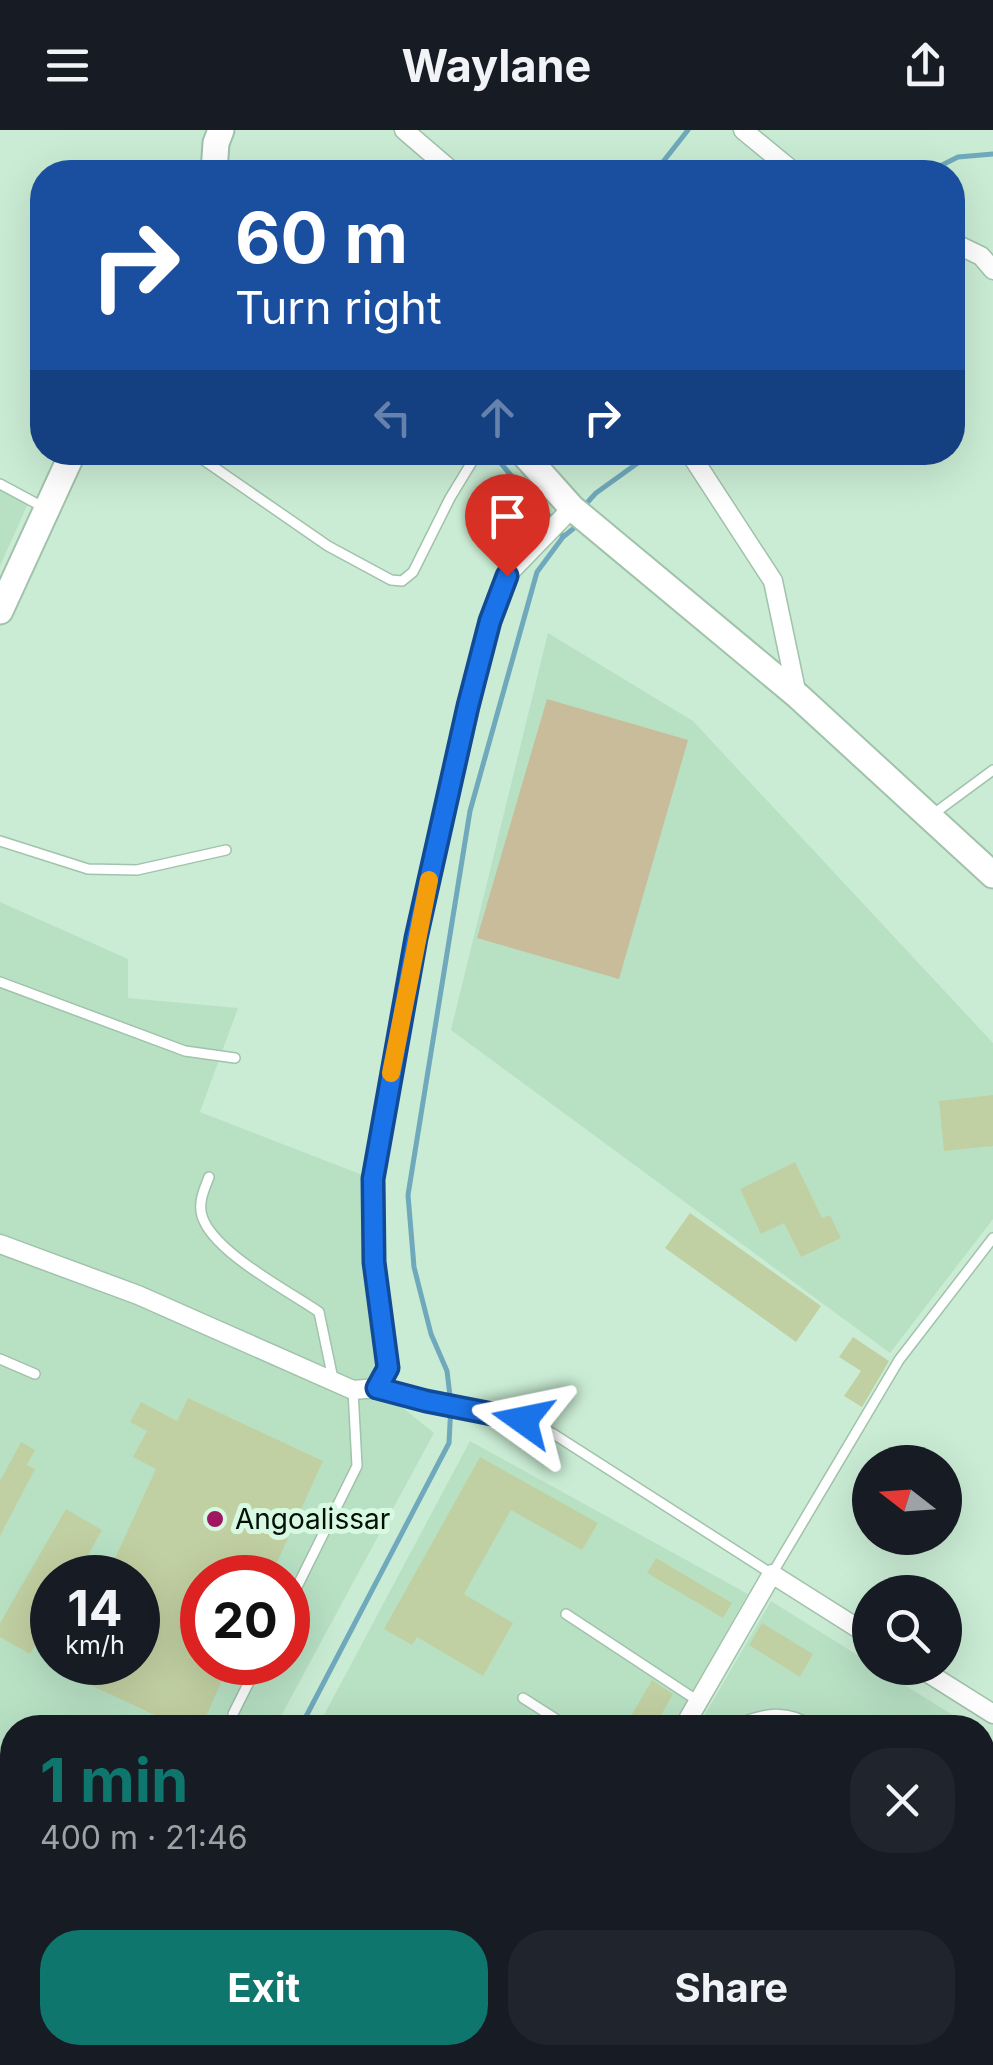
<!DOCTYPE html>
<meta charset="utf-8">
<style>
:root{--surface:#171b24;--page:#20242c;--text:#f1f3f6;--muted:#9ea1a6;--accent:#0f766e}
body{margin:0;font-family:Inter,sans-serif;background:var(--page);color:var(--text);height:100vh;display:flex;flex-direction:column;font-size:38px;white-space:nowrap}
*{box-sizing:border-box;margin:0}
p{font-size:32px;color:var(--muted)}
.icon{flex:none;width:55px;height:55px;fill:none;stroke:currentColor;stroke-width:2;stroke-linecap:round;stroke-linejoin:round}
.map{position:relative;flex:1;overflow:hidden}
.side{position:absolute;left:0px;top:1585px;width:995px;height:350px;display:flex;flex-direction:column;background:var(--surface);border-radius:40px 40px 0 0;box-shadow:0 10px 40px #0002}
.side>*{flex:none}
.guide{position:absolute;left:30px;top:30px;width:935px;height:305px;border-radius:40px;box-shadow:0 10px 40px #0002;background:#1a4fa0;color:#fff;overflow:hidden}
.needle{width:65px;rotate:287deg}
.buttons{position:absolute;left:852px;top:1315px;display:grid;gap:20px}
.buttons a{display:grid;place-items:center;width:110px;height:110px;border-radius:50%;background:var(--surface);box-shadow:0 10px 40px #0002;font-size:50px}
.speed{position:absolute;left:30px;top:1425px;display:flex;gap:20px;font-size:50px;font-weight:700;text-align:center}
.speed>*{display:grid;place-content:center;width:130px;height:130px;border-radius:50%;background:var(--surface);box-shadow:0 10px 40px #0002;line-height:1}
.speed small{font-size:25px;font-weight:400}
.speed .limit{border:15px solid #d22;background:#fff;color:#111}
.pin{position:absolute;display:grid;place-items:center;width:85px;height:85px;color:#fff;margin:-102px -42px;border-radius:50% 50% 50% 0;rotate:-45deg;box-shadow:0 0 10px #0007}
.pin .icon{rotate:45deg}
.me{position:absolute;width:110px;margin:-55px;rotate:282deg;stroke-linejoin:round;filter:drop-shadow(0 0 8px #0008)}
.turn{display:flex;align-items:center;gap:35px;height:210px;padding:0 40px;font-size:45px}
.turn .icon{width:130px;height:130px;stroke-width:2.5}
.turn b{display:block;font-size:70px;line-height:85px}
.lanes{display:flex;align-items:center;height:95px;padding:0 40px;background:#0003;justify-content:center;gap:50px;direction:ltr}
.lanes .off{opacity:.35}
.round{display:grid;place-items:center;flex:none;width:105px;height:105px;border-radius:40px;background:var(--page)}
.headline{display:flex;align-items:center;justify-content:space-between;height:170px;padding:0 40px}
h1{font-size:60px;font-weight:700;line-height:75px;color:var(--accent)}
.action{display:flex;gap:20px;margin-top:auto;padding:20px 40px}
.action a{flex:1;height:115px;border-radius:40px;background:var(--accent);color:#fff;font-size:40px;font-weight:700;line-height:115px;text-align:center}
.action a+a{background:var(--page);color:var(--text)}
header{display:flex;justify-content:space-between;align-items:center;height:130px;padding:0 40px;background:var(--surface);font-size:45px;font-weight:700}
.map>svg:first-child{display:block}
</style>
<header><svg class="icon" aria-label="menu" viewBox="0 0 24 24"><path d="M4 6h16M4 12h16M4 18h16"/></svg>Waylane<svg class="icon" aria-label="share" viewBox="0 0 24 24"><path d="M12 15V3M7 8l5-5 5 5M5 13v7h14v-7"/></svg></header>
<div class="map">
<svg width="993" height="1935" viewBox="0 0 993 1935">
<rect width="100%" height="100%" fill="#caecd4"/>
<path fill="#b8e1c4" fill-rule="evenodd" d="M0,354L30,369L0,436Z
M548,503L693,591L993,913V1089L890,1223L451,900Z
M0,772L128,829V868L238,878L200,982L373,1049L384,1199L377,1257L434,1303L275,1597L12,1598V1922L107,1923L100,1935H0ZM52,1448H138V1532H52ZM202,1448H288V1532H202Z
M470,1311L748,1464L672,1597L317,1598Z
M771,1471L870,1533V1538H877L972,1597L697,1598Z
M983,1604L993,1611V1935H497L504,1922H982Z
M143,1922L485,1923L478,1935H139Z"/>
<path fill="#c8bc9a" d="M547,569L688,610L619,849L477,808Z"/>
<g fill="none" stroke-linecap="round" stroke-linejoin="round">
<path stroke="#6fa9bb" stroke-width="5" d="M655,42L688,0
M928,42L958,27L993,24
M584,376L596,363L653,322
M563,407L579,394
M300,1598L449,1313L451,1274L447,1241L431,1204L414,1137L408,1065L470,681L537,442L563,407C543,370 515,357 493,322
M127,1935L131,1922"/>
</g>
<path fill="#c1d0a2" d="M993,965V1016L944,1021L939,971Z
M795,1032L822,1088L830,1085L841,1108L801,1127L784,1093L761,1104L740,1059Z
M690,1083L821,1176L796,1212L665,1118Z
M853,1207L889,1231L862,1277L844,1266L861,1241L839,1227Z
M188,1268L323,1331L270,1448H202V1532H230L201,1598H183L62,1542L67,1532H138V1448H106L156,1339L133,1327L147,1301L130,1292L141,1272L177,1291Z
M21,1312L35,1320L27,1335L35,1339L0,1406V1351Z
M480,1327L598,1393L582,1420L511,1380L464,1464L513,1493L483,1546L417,1507L412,1515L384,1499Z
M66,1379L102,1400L75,1448H52V1486L30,1524L0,1507V1493Z
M656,1428L732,1473L723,1488L647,1443Z
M762,1493L813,1524L800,1547L749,1515Z
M652,1550L673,1564L654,1598H624Z
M210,1922H284L306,1935H203Z
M400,1922H471L458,1935H411Z"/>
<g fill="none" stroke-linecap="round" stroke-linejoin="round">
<defs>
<path id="lane" d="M192,322L328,416L391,450L402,451L413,442L450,368L478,322
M0,354L43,377
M932,685L993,640
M0,711L88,739L137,740L226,720
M0,852L185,921L235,928
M209,1047C204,1060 198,1072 202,1086C213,1122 287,1160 319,1182L333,1249
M0,1229L35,1244
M377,1258C435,1274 497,1278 552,1303L772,1444L899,1230L993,1108
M288,1475L357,1336L353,1260
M566,1484L698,1571
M523,1568L570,1598
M233,1584L259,1532
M727,1598C760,1584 785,1576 816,1598
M782,1922L808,1935
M953,1922L981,1935
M761,1935L767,1922"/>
<path id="street" d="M404,0L453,42
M743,0L794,42
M952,112L981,126L993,140
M689,322L773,451L797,565
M0,1114L138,1165L353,1260L377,1258L388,1238L373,1132V1049L416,808L490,491L507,445L572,378
M920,1538L993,1584
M683,1598L772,1444L870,1506
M488,1935L495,1922"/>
<path id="secondary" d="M214,42L216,13L221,0
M522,322L572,378L798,566L993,745
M0,481L73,322"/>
</defs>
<use href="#lane" stroke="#a1c2ab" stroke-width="12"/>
<use href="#street" stroke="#a1c2ab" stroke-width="21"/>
<use href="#secondary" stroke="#a1c2ab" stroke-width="29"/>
<use href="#lane" stroke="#fff" stroke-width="9"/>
<use href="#street" stroke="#fff" stroke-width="18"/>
<use href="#secondary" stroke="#fff" stroke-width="25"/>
</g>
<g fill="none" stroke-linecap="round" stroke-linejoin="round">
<defs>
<path id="route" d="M507,446L490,491L468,576L416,808L373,1049L374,1132L388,1238L377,1258L426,1271L523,1290"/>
</defs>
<use href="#route" stroke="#114b97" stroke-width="25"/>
<use href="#route" stroke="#1a73e8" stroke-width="18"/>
<path stroke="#f59e0b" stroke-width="18" d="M391,943L429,750"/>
</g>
<circle fill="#a01663" stroke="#d7f9e1" stroke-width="4" cx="215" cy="1389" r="10"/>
<g text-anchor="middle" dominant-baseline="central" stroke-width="10" stroke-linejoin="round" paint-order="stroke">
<g font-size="28" fill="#040f08" stroke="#d7f9e1" text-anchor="start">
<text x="235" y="1389">Angoalissar</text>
</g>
</g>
</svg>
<div class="buttons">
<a><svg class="needle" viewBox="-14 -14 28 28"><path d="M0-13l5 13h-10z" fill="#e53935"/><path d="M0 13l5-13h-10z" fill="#9ea1a6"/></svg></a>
<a><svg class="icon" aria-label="search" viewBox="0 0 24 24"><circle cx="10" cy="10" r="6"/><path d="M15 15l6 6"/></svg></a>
</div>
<div class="speed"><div>14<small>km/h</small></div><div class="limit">20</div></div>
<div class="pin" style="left:507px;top:446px;background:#d93025"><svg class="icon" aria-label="arrive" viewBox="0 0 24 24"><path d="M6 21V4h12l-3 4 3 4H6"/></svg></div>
<svg class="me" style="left:523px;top:1290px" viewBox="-20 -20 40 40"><path d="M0-17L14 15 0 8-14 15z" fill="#1a73e8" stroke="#fff" stroke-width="4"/></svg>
<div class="guide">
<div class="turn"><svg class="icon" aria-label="right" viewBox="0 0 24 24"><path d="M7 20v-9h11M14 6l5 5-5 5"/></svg><div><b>60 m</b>Turn right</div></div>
<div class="lanes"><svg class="icon off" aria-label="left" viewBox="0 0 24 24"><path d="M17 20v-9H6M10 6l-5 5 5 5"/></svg><svg class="icon off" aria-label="ahead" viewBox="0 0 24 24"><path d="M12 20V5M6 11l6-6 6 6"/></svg><svg class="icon" aria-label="right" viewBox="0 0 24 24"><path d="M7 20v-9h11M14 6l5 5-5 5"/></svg></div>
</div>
<section class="side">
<div class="headline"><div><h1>1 min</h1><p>400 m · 21:46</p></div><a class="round"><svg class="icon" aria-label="close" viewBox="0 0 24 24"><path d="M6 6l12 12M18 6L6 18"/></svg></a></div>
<div class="action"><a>Exit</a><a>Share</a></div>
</section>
</div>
